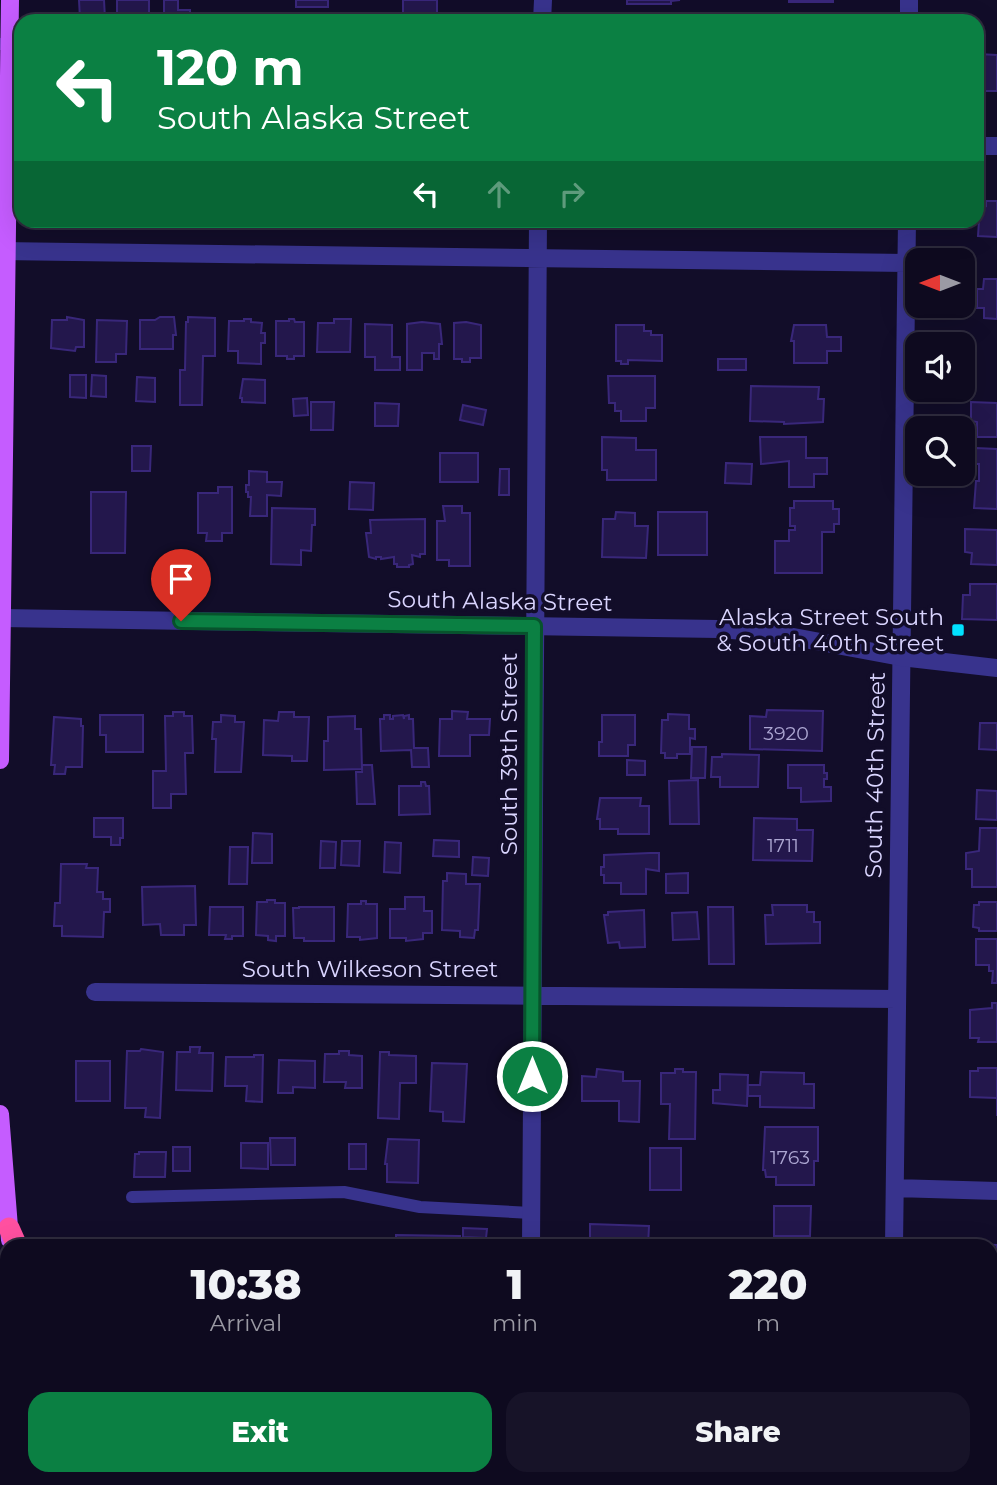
<!DOCTYPE html>
<style>
:root{--surface:#0e0a1f;--page:#171328;--text:#f1f3f6;--muted:#9b9aa4;--line:#2e2b3d;--accent:#0b8043}
body{margin:0;font-family:Montserrat,sans-serif;background:var(--page);color:var(--text);height:100vh;display:flex;flex-direction:column;font-size:26px;white-space:nowrap}
*{box-sizing:border-box;margin:0}
p{font-size:23px;color:var(--muted)}
.icon{flex:none;width:38px;height:38px;fill:none;stroke:currentColor;stroke-width:2;stroke-linecap:round;stroke-linejoin:round}
.map{position:relative;flex:1;overflow:hidden}
.panel{position:absolute;left:0px;top:1239px;width:998px;height:247px;display:flex;flex-direction:column;background:var(--surface);border-radius:21px 21px 0 0;box-shadow:0 7px 28px #0002,0 0 0 2px var(--line)}
.panel>*{flex:none}
.hud{position:absolute;left:14px;top:14px;width:970px;height:214px;border-radius:21px;box-shadow:0 7px 28px #0002,0 0 0 2px var(--line);background:#0b8043;color:#fff;overflow:hidden}
.needle{width:46px;rotate:270deg}
.fabs{position:absolute;left:905px;top:248px;display:grid;gap:14px}
.fabs a{display:grid;place-items:center;width:70px;height:70px;border-radius:14px;background:var(--surface);box-shadow:0 7px 28px #0002,0 0 0 2px var(--line);font-size:35px}
.pin{position:absolute;display:grid;place-items:center;width:60px;height:60px;color:#fff;margin:-72px -30px;border-radius:50% 50% 50% 0;rotate:-45deg;box-shadow:0 0 7px #0007}
.pin .icon{rotate:45deg}
.me{position:absolute;width:77px;margin:-38px;rotate:0deg;stroke-linejoin:round;filter:drop-shadow(0 0 5px #0008)}
.turn{display:flex;align-items:center;gap:24px;height:147px;padding:0 28px;font-size:32px}
.turn .icon{width:91px;height:91px;stroke-width:2.5}
.turn b{display:block;font-size:49px;line-height:60px}
.lanes{display:flex;align-items:center;height:66px;padding:0 28px;background:#0003;justify-content:center;gap:35px;direction:ltr}
.lanes .off{opacity:.35}
.eta{display:flex;justify-content:space-evenly;align-items:center;height:119px;text-align:center}
.eta b{font-size:42px;font-weight:800;line-height:49px}
.button{display:flex;gap:14px;margin-top:auto;padding:14px 28px}
.button a{flex:1;height:80px;border-radius:21px;background:var(--accent);color:#fff;font-size:28px;font-weight:800;line-height:80px;text-align:center}
.button a+a{background:var(--page);color:var(--text)}
.map>svg:first-child{display:block}
</style>
<div class="map">
<svg width="997" height="1485" viewBox="0 0 997 1485">
<rect width="100%" height="100%" fill="#120d29"/>
<path fill="#0f3333" d="M86,1479H128L132,1485H86Z"/>
<path fill="#23174c" stroke="#39277a" stroke-width="2" d="M79,0H104L105,19H80Z
M117,0H149V21H117Z
M164,0H178V10H190V21H164Z
M296,0H328V7H296Z
M403,0H437V21H403Z
M627,0H680L671,1V4H627Z
M789,0H833V2H789Z
M463,16H487V21H463Z
M978,54L997,55V91H977Z
M986,201H997V237L978,236L980,205L986,206Z
M690,220H714V227L690,226Z
M984,279H997V319L984,318V308H977V289H983Z
M67,317L84,320V347H76L75,351L51,348L52,320H67Z
M160,317H174L176,335H173V349H140V320H155Z
M188,317L215,318V356H203L202,405H180V370H185L186,322H188Z
M244,319H251V322L262,323L261,333H265V343H261V364L238,363V351H228L229,321H244Z
M289,319H294L295,322H304V356H294V359H287V356H276V321H289Z
M334,319H351L350,352H317L318,323H334Z
M97,320L127,321L126,354H116V362H96Z
M422,322L440,324L442,344H439V359H434V353H422V370H407V324Z
M466,322L481,325V358H470V362H462V359H454V323Z
M365,324L392,325V357H400V370H375V357H365Z
M616,325H644V331H651V335H662V361L628,360V364H621V361H616Z
M794,325H826L827,337H841V351H827V363H794V341H791Z
M718,359H746V370H718Z
M70,375H86V398L70,397Z
M92,375L106,376V397L91,396Z
M608,376H655V408H646V421H621V411H615V403H609Z
M137,377L155,378V402L136,401Z
M243,379L265,380V403L242,402V398H240Z
M751,386L819,387L818,399H824L823,422L784,424V422L750,421Z
M307,398L308,415L294,416L293,399Z
M311,402H334L333,430H311Z
M971,402L997,403V437H977V422L971,421Z
M375,403L399,404L398,426H375Z
M463,405L486,410L483,425L460,420Z
M602,437L636,438V450H656V480H607V470H602Z
M760,437H806V458H827V474H814V487H789V461L761,464Z
M132,446H151L150,471H132Z
M976,448L997,449V509L974,508L976,481H979V464H975Z
M440,453H478V482H440Z
M726,463L752,464L751,484L725,483Z
M500,469H509V495H499Z
M249,471L267,472V482H282L281,496L267,495V516H250L251,497H248V492H246V485H249Z
M350,482L374,483L373,510L349,509Z
M218,487H232V533H222V541H206L207,533H198V493H218Z
M91,492H126L125,553H91Z
M794,501H833V509H839V524H834V532H822V573H775V541H789V530H795V526H790V508H794Z
M443,506H462V513H470V566H449V560H437V521H445Z
M272,508L315,509V525H312L311,551L301,550V565L271,564Z
M616,512L635,513V526H648L646,558L602,557L603,519H615Z
M658,512H707V555H658Z
M425,519V554H420V557L412,555L413,564L409,565V567H397V564H394V557L381,559V557H376V559L369,557L366,533H371L370,520Z
M965,529L997,530V565L971,564L972,553L965,552Z
M970,584H997V620L962,619L963,595H970Z
M767,710L823,711L822,751L750,749V716L766,717Z
M452,711L468,712L467,719H490L489,735H470V756H439L440,719H452Z
M173,712H184V716H192L193,753H185L186,794H171V808H153V771H166L165,716H173Z
M279,712H294V717H309L307,761H292V756L263,755L264,720L278,721Z
M668,714L689,715V729H695V739L690,738V754H677V758H665V753H661L662,720H668Z
M100,715H143V752H106V735H100Z
M221,715L235,716V722H244L241,772H215L216,739H212L213,722H221Z
M384,715H390V719H393V716L403,715L404,719V716L409,715V719H413L414,748H428L429,767H412L411,750L381,751L380,719H384Z
M602,715H635V745H628V756H599V742H602Z
M355,716V729H361L362,769L324,770V741H328V717Z
M54,717L81,719V726H83L82,767H66L65,774H54L55,765H51Z
M980,723H997V750L979,749Z
M692,747H706L705,778H691Z
M722,754L759,755L758,787H720V777H711L712,757H722Z
M627,760L645,761V775H627Z
M362,765H372L375,804H357L356,772H362Z
M788,765H824V773H827V779H824V787H831V801L801,802V788H788Z
M698,780L699,824H670L669,781Z
M421,782H425L426,786H429L430,814L399,815V786H421Z
M977,790L997,791V820L976,819Z
M600,798H641L640,806H649V834H618V829H600V819H597Z
M94,818H123V838H120V845H111V837H94Z
M754,818L797,819V830H813L812,861L753,860Z
M980,828H997V887H972V869H966V853L979,851Z
M253,833L272,834V863H252Z
M434,840L459,841V857L433,856Z
M321,841L336,842L335,868H320Z
M342,841H360L359,866L341,865Z
M385,842L401,843L400,873L384,872Z
M230,847H248L247,884H229Z
M650,853H659V871L646,869V894H621V883H604V875H601V867H604V855Z
M473,857L489,858L488,876L472,875Z
M61,864H87L86,868H98L97,892H103V899H110V912H104L103,937L62,936V926H54L55,903H60Z
M447,873L466,874V884H480L478,930H475L474,938L460,937V931L442,930L443,881H447Z
M688,873V893H666V874Z
M195,886L196,925H184V935H161L160,924L143,925L142,887Z
M405,897H424V911H432V933H423V939L406,941V938H390V909H405Z
M267,900H275V903H285V936H276V941L268,940V936L256,935L257,902H267Z
M361,901H366V904H377V938L360,940V937H347L348,904H361Z
M979,902H997V931H979V928L973,927L974,905H979Z
M772,905H807V912H814V922H820V943L766,944L765,915H773Z
M210,907H243V936H232V939H225L226,935H209Z
M299,907H334V941H304V938H294L293,908H299Z
M708,907H733L734,964H709Z
M644,910L645,947L620,948L619,942L608,943L604,915H608V912Z
M697,912L699,939L673,940L672,913Z
M976,939H997V983H992L993,971H989V965H976Z
M992,1003H997V1042H978L979,1038H970V1010L992,1008Z
M190,1047H200L199,1053H213L212,1091L176,1090L177,1052H190Z
M141,1049L163,1052L160,1118L145,1117L146,1108H125L127,1051H140Z
M339,1051H349V1055L362,1056V1088H345L346,1082H324L325,1054H339Z
M380,1052H389V1055L416,1056V1083H400L399,1119L378,1118Z
M254,1055H263L262,1102L246,1101L247,1086H225L226,1057H254Z
M279,1060L315,1061V1088L293,1087V1093H278Z
M76,1061H110V1101H76Z
M432,1063L467,1064L464,1122L443,1121V1112L430,1111Z
M978,1068H997V1116V1098L970,1097V1071H978Z
M597,1069L623,1072V1081H640L639,1122L619,1121V1101H582V1076L596,1077Z
M675,1069H683V1072H696L695,1139H669L670,1104H661V1073H675Z
M761,1072L804,1073V1084H814V1108L760,1107V1096H748V1085H760Z
M720,1074L748,1075L747,1106L713,1103V1090H720Z
M765,1127H818V1161H814V1185H776V1177H766L765,1170H763Z
M270,1138H295V1165H271Z
M388,1139L419,1140L418,1183L387,1182V1164H385Z
M241,1143H268V1169L241,1168Z
M349,1144H366V1169H349Z
M173,1147H190V1171H173Z
M650,1148H681V1190H650Z
M139,1152H166L165,1177H134L135,1154H139Z
M774,1206H811L810,1236H774Z
M590,1224L649,1226L648,1246H590Z
M463,1228L487,1229L486,1238L463,1237Z
M396,1235L460,1236V1246H396Z
M714,1239L750,1242V1246H707V1244H713Z
M975,1244L997,1245V1273H990V1246H975Z
M990,1296H997V1336H990Z
M990,1353H997V1393H990Z
M990,1403H997V1435H990Z
M990,1461H997V1485H972V1479H990Z
M393,1479H456V1485H393Z
M587,1479H673V1485H587Z
M701,1479H722V1485L700,1483Z
M746,1479H810V1485H746Z"/>
<g fill="none" stroke-linecap="round" stroke-linejoin="round">
<path stroke="#38338d" stroke-width="12" d="M0,44L21,45
M132,1197L344,1192L420,1207L531,1213"/>
<path stroke="#38338d" stroke-width="18" d="M542,21L543,0
M909,21V0
M976,146H997
M0,251L906,263
M95,992L897,999
M895,1188L997,1191
M531,1246L538,220
M894,1246L907,220
M530,1479V1485
M891,1485V1479"/>
<path stroke="#38338d" stroke-width="18" d="M1,618L718,629L772,633L901,657L997,668"/>
<path stroke="#c55cff" stroke-width="18" d="M0,760L10,0
M0,1114L10,1240
M34,1479L35,1485"/>
<path stroke="#ff50a0" stroke-width="21" d="M9,1228L17,1246
M0,1391L7,1266
M151,1479L157,1485"/>
</g>
<g fill="none" stroke-linecap="round" stroke-linejoin="round">
<defs>
<path id="route" d="M181,621L534,626L532,1076"/>
</defs>
<use href="#route" stroke="#07532c" stroke-width="18"/>
<use href="#route" stroke="#0b8043" stroke-width="12"/>
</g>
<rect fill="#01e1ff" stroke="#120d29" stroke-width="2.5" x="951" y="623" width="14" height="14" rx="3.5"/>
<g text-anchor="middle" dominant-baseline="central" stroke-width="7" stroke-linejoin="round" paint-order="stroke">
<g font-size="19" fill="#aca6d2">
<text x="786" y="733">3920</text>
<text x="783" y="845">1711</text>
<text x="790" y="1157">1763</text>
</g>
<g font-size="23" fill="#dad5ff" stroke="#120d29">
<text transform="translate(500 601) rotate(1)">South Alaska Street</text>
<text transform="translate(509 754) rotate(-90)">South 39th Street</text>
<text transform="translate(875 775) rotate(-89)">South 40th Street</text>
<text x="370" y="969">South Wilkeson Street</text>
</g>
<g font-size="23" fill="#dad5ff" stroke="#120d29" text-anchor="end">
<text x="944" y="617">Alaska Street South<tspan x="944" dy="26">&amp; South 40th Street</tspan></text>
</g>
</g>
</svg>
<div class="fabs">
<a><svg class="needle" viewBox="-14 -14 28 28"><path d="M0-13l5 13h-10z" fill="#e53935"/><path d="M0 13l5-13h-10z" fill="#9b9aa4"/></svg></a>
<a><svg class="icon" aria-label="sound" viewBox="0 0 24 24"><path d="M4 9h4l5-4v14l-5-4H4zM17 9q2 3 0 6"/></svg></a>
<a><svg class="icon" aria-label="search" viewBox="0 0 24 24"><circle cx="10" cy="10" r="6"/><path d="M15 15l6 6"/></svg></a>
</div>
<div class="pin" style="left:181px;top:621px;background:#d93025"><svg class="icon" aria-label="arrive" viewBox="0 0 24 24"><path d="M6 21V4h12l-3 4 3 4H6"/></svg></div>
<svg class="me" style="left:532px;top:1076px" viewBox="-20 -20 40 40"><circle r="17" fill="#0b8043" stroke="#fff" stroke-width="3"/><path d="M0-11L8 9 0 5-8 9z" fill="#fff"/></svg>
<div class="hud">
<div class="turn"><svg class="icon" aria-label="left" viewBox="0 0 24 24"><path d="M17 20v-9H6M10 6l-5 5 5 5"/></svg><div><b>120 m</b>South Alaska Street</div></div>
<div class="lanes"><svg class="icon" aria-label="left" viewBox="0 0 24 24"><path d="M17 20v-9H6M10 6l-5 5 5 5"/></svg><svg class="icon off" aria-label="ahead" viewBox="0 0 24 24"><path d="M12 20V5M6 11l6-6 6 6"/></svg><svg class="icon off" aria-label="right" viewBox="0 0 24 24"><path d="M7 20v-9h11M14 6l5 5-5 5"/></svg></div>
</div>
<section class="panel">
<div class="eta">
<div><b>10:38</b><p>Arrival</p></div>
<div><b>1</b><p>min</p></div>
<div><b>220</b><p>m</p></div>
</div>
<div class="button"><a>Exit</a><a>Share</a></div>
</section>
</div>
